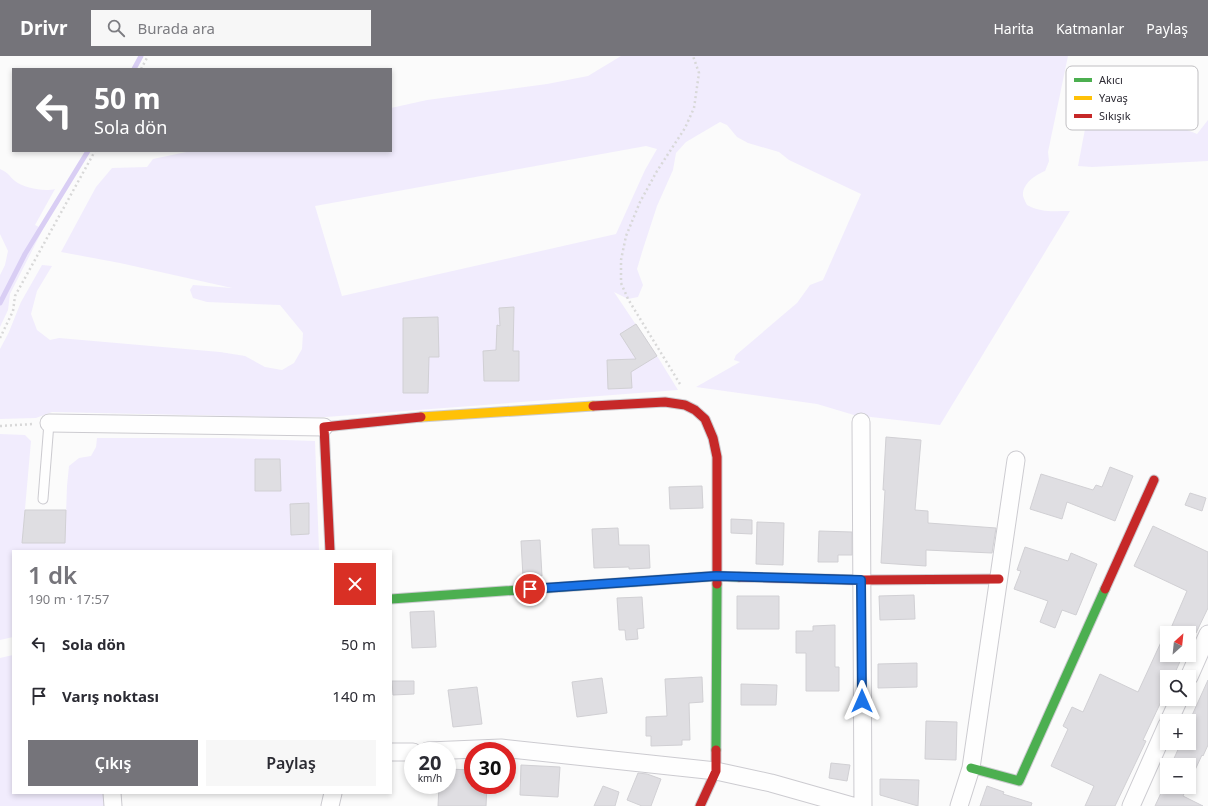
<!DOCTYPE html>
<html lang="tr">
<meta charset="utf-8">
<style>
:root{--surface:#fff;--page:#f7f7f7;--text:#2b2b33;--muted:#7c7c81;--accent:#75747a}
body{margin:0;font-family:"Noto Sans",sans-serif;background:var(--page);color:var(--text);height:100vh;display:flex;flex-direction:column;font-size:15px;white-space:nowrap}
*{box-sizing:border-box;margin:0}
p{font-size:13px;color:var(--muted)}
.icon{flex:none;width:22px;height:22px;fill:none;stroke:currentColor;stroke-width:2;stroke-linecap:round;stroke-linejoin:round}
.map{position:relative;flex:1;overflow:hidden}
.sheet{position:absolute;left:12px;top:494px;width:380px;height:244px;display:flex;flex-direction:column;background:var(--surface);border-radius:0px;box-shadow:0 2px 6px #0003}
.sheet>*{flex:none}
.banner{position:absolute;left:12px;top:12px;width:380px;height:84px;border-radius:0px;box-shadow:0 2px 6px #0003;background:#75747a;color:#fff;overflow:hidden}
.needle{width:26px;rotate:27deg}
.buttons{position:absolute;left:1160px;top:570px;display:grid;gap:8px}
.buttons a{display:grid;place-items:center;width:36px;height:36px;border-radius:0px;background:var(--surface);box-shadow:0 2px 6px #0003;font-size:20px}
.speed{position:absolute;left:404px;top:686px;display:flex;gap:8px;font-size:20px;font-weight:700;text-align:center}
.speed>*{display:grid;place-content:center;width:52px;height:52px;border-radius:50%;background:var(--surface);box-shadow:0 2px 6px #0003;line-height:1}
.speed small{font-size:10px;font-weight:400}
.speed .limit{border:6px solid #d22;background:#fff;color:#111}
.pin{position:absolute;display:grid;place-items:center;width:34px;height:34px;color:#fff;margin:-17px;border:2px solid #fff;border-radius:50%;box-shadow:0 1px 4px #0007}
.me{position:absolute;width:44px;margin:-22px;rotate:0deg;stroke-linejoin:round;filter:drop-shadow(0 0 3px #0008)}
.turn{display:flex;align-items:center;gap:14px;height:84px;padding:0 16px;font-size:18px}
.turn .icon{width:52px;height:52px;stroke-width:2.5}
.turn b{display:block;font-size:28px;line-height:34px}
.round{display:grid;place-items:center;flex:none;width:42px;height:42px;border-radius:0px;background:var(--page)}
.summary{display:flex;align-items:center;justify-content:space-between;height:68px;padding:0 16px}
h1{font-size:24px;font-weight:600;line-height:30px;color:var(--accent)}
.cta{display:flex;gap:8px;margin-top:auto;padding:8px 16px}
.cta a{flex:1;height:46px;border-radius:0px;background:var(--accent);color:#fff;font-size:16px;font-weight:600;line-height:46px;text-align:center}
.cta a+a{background:var(--page);color:var(--text)}
ul{padding:0;list-style:none}
li{display:flex;align-items:center;gap:12px;height:52px;padding:0 16px}
li div{flex:1}
li b{display:block;font-size:15px}
li em{font-style:normal}
header{display:flex;align-items:center;gap:24px;box-sizing:border-box;height:56px;padding:0 20px;background:var(--accent);color:#fff}
header strong{font-size:19px}
nav{display:flex;gap:22px;margin-inline-start:auto;font-size:14px}
.search{width:280px;height:36px;background:var(--page);display:flex;align-items:center;gap:10px;box-sizing:border-box;padding:0 14px;border-radius:0px;color:var(--muted);font-size:15px}
.map>svg:first-child{display:block}
</style>
<header>
<strong>Drivr</strong>
<div class="search"><svg class="icon" aria-label="search" viewBox="0 0 24 24"><circle cx="10" cy="10" r="6"/><path d="M15 15l6 6"/></svg>Burada ara</div>
<nav><a>Harita</a><a>Katmanlar</a><a>Paylaş</a></nav>
</header>
<div class="map">
<svg width="1208" height="750" viewBox="0 0 1208 750">
<rect width="100%" height="100%" fill="#fbfbfb"/>
<path fill="#f1ecfd" fill-rule="evenodd" d="M621,0H1068L1048,96L1049,105L1045,115C1035,119 1022,128 1023,140C1024,143 1026,147 1027,149C1041,157 1055,155 1070,155L940,369L854,359L817,348L696,331L740,306L734,304L736,299L797,247L810,229L823,224L861,138L789,104L779,96L748,87L737,81L727,69L720,66L686,86L676,97L673,114L657,150L643,193L637,213L643,229L638,241L628,243L614,236L659,303L678,334L326,361H273L52,356L36,362L0,363V293L9,276L21,246L42,209L52,210L37,235L31,258L37,274L50,284L59,282L220,296L245,300L265,311L282,314L294,307L302,293L303,277L280,249L207,246L193,242L190,234L193,229L232,232L120,207L61,196L96,131L112,112L147,111L153,103L191,95H391V52L427,44L547,28L588,20ZM646,90L657,93L645,114L616,178L342,240L315,150Z
M1092,36L1197,78L1208,64V105L1092,111L1078,110Z
M0,113C9,117 8,119 15,125C24,132 44,136 55,133L35,169L43,173L10,238L8,254L0,271V219L5,209L8,195L0,178Z
M0,378L25,379L31,385L22,487H65L67,430L69,410L79,402L91,400L96,391L97,382H226L315,385L319,495H13V581L0,584Z
M13,599V737H112L113,750H0V602Z"/>
<g fill="none" stroke-linecap="round" stroke-linejoin="round">
<path stroke="#d9cef4" stroke-width="5" d="M134,13L141,0
M0,247L25,198L88,95"/>
</g>
<path fill="#dfdee2" stroke="#d1d0d4" d="M514,251L513,295H519V325H484L483,295L496,294L497,269L500,270L499,252Z
M438,261L439,301H429L428,337H403V262Z
M636,268L657,300L631,316L632,332L608,333L607,304L636,303L620,278Z
M886,381L921,384L915,454L928,455V467L996,472L992,497L926,494V510L881,507L885,434H883Z
M255,403H280L281,435H255Z
M1110,411L1133,420L1115,465L1067,446L1062,463L1030,453L1041,418L1093,434L1096,429L1102,431Z
M702,430L703,452L670,453L669,431Z
M1190,437L1206,442L1202,455L1185,449Z
M309,447V478L291,479L290,448Z
M25,454H66L65,487H22Z
M731,463L752,464V478L731,477Z
M757,466L784,467L783,509L756,508Z
M1153,470L1208,496V552L1196,577H1193L1189,586V577H1167V599H1183L1173,621H1167V633L1143,684L1146,685L1115,750H1085L1094,730L1051,710L1068,673L1063,670L1072,651L1083,656L1100,618L1138,636L1168,571L1171,572L1187,535L1134,510Z
M618,472L619,489H649L650,512L629,513V511L594,512L592,473Z
M819,475L852,476V499H838V506H818Z
M540,484L542,520L523,521L521,485Z
M1025,491L1068,505L1071,497L1097,508L1076,559L1062,554L1055,572L1040,566L1048,545L1014,533L1021,515L1017,514Z
M914,539L915,563L880,564L879,540Z
M737,540H779V573H737Z
M642,541L644,572L637,573L638,583L626,584L625,574H619L617,542Z
M434,555L436,591L412,592L410,556Z
M835,569V611H839V635H806V597H796V575H813V570Z
M917,607V631L878,632V608Z
M702,621L703,646L689,647L690,684H682V689L651,690V680H646V661L667,660L665,623Z
M602,622L607,657L577,661L572,626Z
M1208,624V689L1203,700L1202,699L1189,727V709H1171L1181,687H1189V666Z
M392,625H414V638L393,639Z
M741,628L777,629L776,649H741Z
M477,631L482,668L453,671L448,634Z
M926,665L957,666L956,704L925,703Z
M831,707L850,709L847,725L829,722Z
M521,709L560,711L558,741L520,739Z
M447,713L473,714V729H487L486,750H438L439,729H447Z
M638,717L647,718L661,723L651,750H642L627,744Z
M880,723L919,724L918,750L880,739Z
M1167,724V731H1187L1183,740L1203,750H1155Z
M603,730L619,736L615,750H594Z
M987,730L1004,736L1003,738L1032,747L1031,750H980Z"/>
<g fill="none" stroke-linecap="round" stroke-linejoin="round">
<defs>
<path id="lane" d="M43,443L49,367"/>
<path id="street" d="M861,366L863,750
M49,367L324,371
M1189,621L1208,578
M1169,665L1179,643
M428,695L501,692L716,715L771,727L852,750
M391,696H413
M112,737L113,750
M330,750L333,737
M959,750L971,712L1016,404
M1131,750L1167,669"/>
<path id="fast" d="M391,543L716,520L739,521
M716,694L717,528
M971,712L1019,725L1105,533"/>
<path id="slow" d="M421,361L593,350"/>
<path id="jam" d="M593,350L665,346L685,349L695,354L705,363L713,382L717,401V528
M330,495L324,371L421,361
M739,521L861,524L999,523
M1105,533L1154,424
M700,750L716,715V694"/>
</defs>
<use href="#lane" stroke="#cccbd0" stroke-width="11"/>
<use href="#street" stroke="#cccbd0" stroke-width="19"/>
<use href="#fast" stroke="#cccbd0" stroke-width="11"/>
<use href="#slow" stroke="#cccbd0" stroke-width="11"/>
<use href="#jam" stroke="#cccbd0" stroke-width="11"/>
<path stroke="#d8d8d8" stroke-width="2.5" stroke-dasharray="2 3" stroke-linecap="butt" d="M141,13L148,0
M0,282L13,255L15,240L95,95
M680,328L628,243L621,227V204L626,180L640,146L657,115L685,72L694,52L699,17L693,0
M0,370L34,368"/>
<use href="#lane" stroke="#fefefe" stroke-width="9"/>
<use href="#street" stroke="#fefefe" stroke-width="17"/>
<use href="#fast" stroke="#4caf50" stroke-width="9"/>
<use href="#slow" stroke="#ffc107" stroke-width="9"/>
<use href="#jam" stroke="#c62828" stroke-width="9"/>
</g>
<g fill="none" stroke-linecap="round" stroke-linejoin="round">
<defs>
<path id="route" d="M530,533L716,520L861,524L862,645"/>
</defs>
<use href="#route" stroke="#114b97" stroke-width="10"/>
<use href="#route" stroke="#1a73e8" stroke-width="7"/>
</g>
<rect x="1066" y="10" width="132" height="64" rx="6" fill="#fff" stroke="#c0bfc2" stroke-width="1"/>
<rect x="1074" y="22" width="18" height="4" fill="#4caf50"/>
<rect x="1074" y="40" width="18" height="4" fill="#ffc107"/>
<rect x="1074" y="58" width="18" height="4" fill="#c62828"/>
<g font-size="11" fill="#2d2b34">
<text x="1099" y="28">Akıcı</text>
<text x="1099" y="46">Yavaş</text>
<text x="1099" y="64">Sıkışık</text>
</g>
</svg>
<div class="buttons">
<a><svg class="needle" viewBox="-14 -14 28 28"><path d="M0-13l5 13h-10z" fill="#e53935"/><path d="M0 13l5-13h-10z" fill="#7c7c81"/></svg></a>
<a><svg class="icon" aria-label="search" viewBox="0 0 24 24"><circle cx="10" cy="10" r="6"/><path d="M15 15l6 6"/></svg></a>
<a>+</a>
<a>−</a>
</div>
<div class="speed"><div>20<small>km/h</small></div><div class="limit">30</div></div>
<div class="pin" style="left:530px;top:533px;background:#d93025"><svg class="icon" aria-label="arrive" viewBox="0 0 24 24"><path d="M6 21V4h12l-3 4 3 4H6"/></svg></div>
<svg class="me" style="left:862px;top:645px" viewBox="-20 -20 40 40"><path d="M0-17L14 15 0 8-14 15z" fill="#1a73e8" stroke="#fff" stroke-width="4"/></svg>
<div class="banner">
<div class="turn"><svg class="icon" aria-label="left" viewBox="0 0 24 24"><path d="M17 20v-9H6M10 6l-5 5 5 5"/></svg><div><b>50 m</b>Sola dön</div></div>
</div>
<section class="sheet">
<div class="summary"><div><h1>1 dk</h1><p>190 m · 17:57</p></div><a class="round" style="background:#d93025;color:#fff"><svg class="icon" aria-label="close" viewBox="0 0 24 24"><path d="M6 6l12 12M18 6L6 18"/></svg></a></div>
<ul>
<li><svg class="icon" aria-label="left" viewBox="0 0 24 24"><path d="M17 20v-9H6M10 6l-5 5 5 5"/></svg><div><b>Sola dön</b></div><em>50 m</em></li>
<li><svg class="icon" aria-label="arrive" viewBox="0 0 24 24"><path d="M6 21V4h12l-3 4 3 4H6"/></svg><div><b>Varış noktası</b></div><em>140 m</em></li>
</ul>
<div class="cta"><a>Çıkış</a><a>Paylaş</a></div>
</section>
</div>
